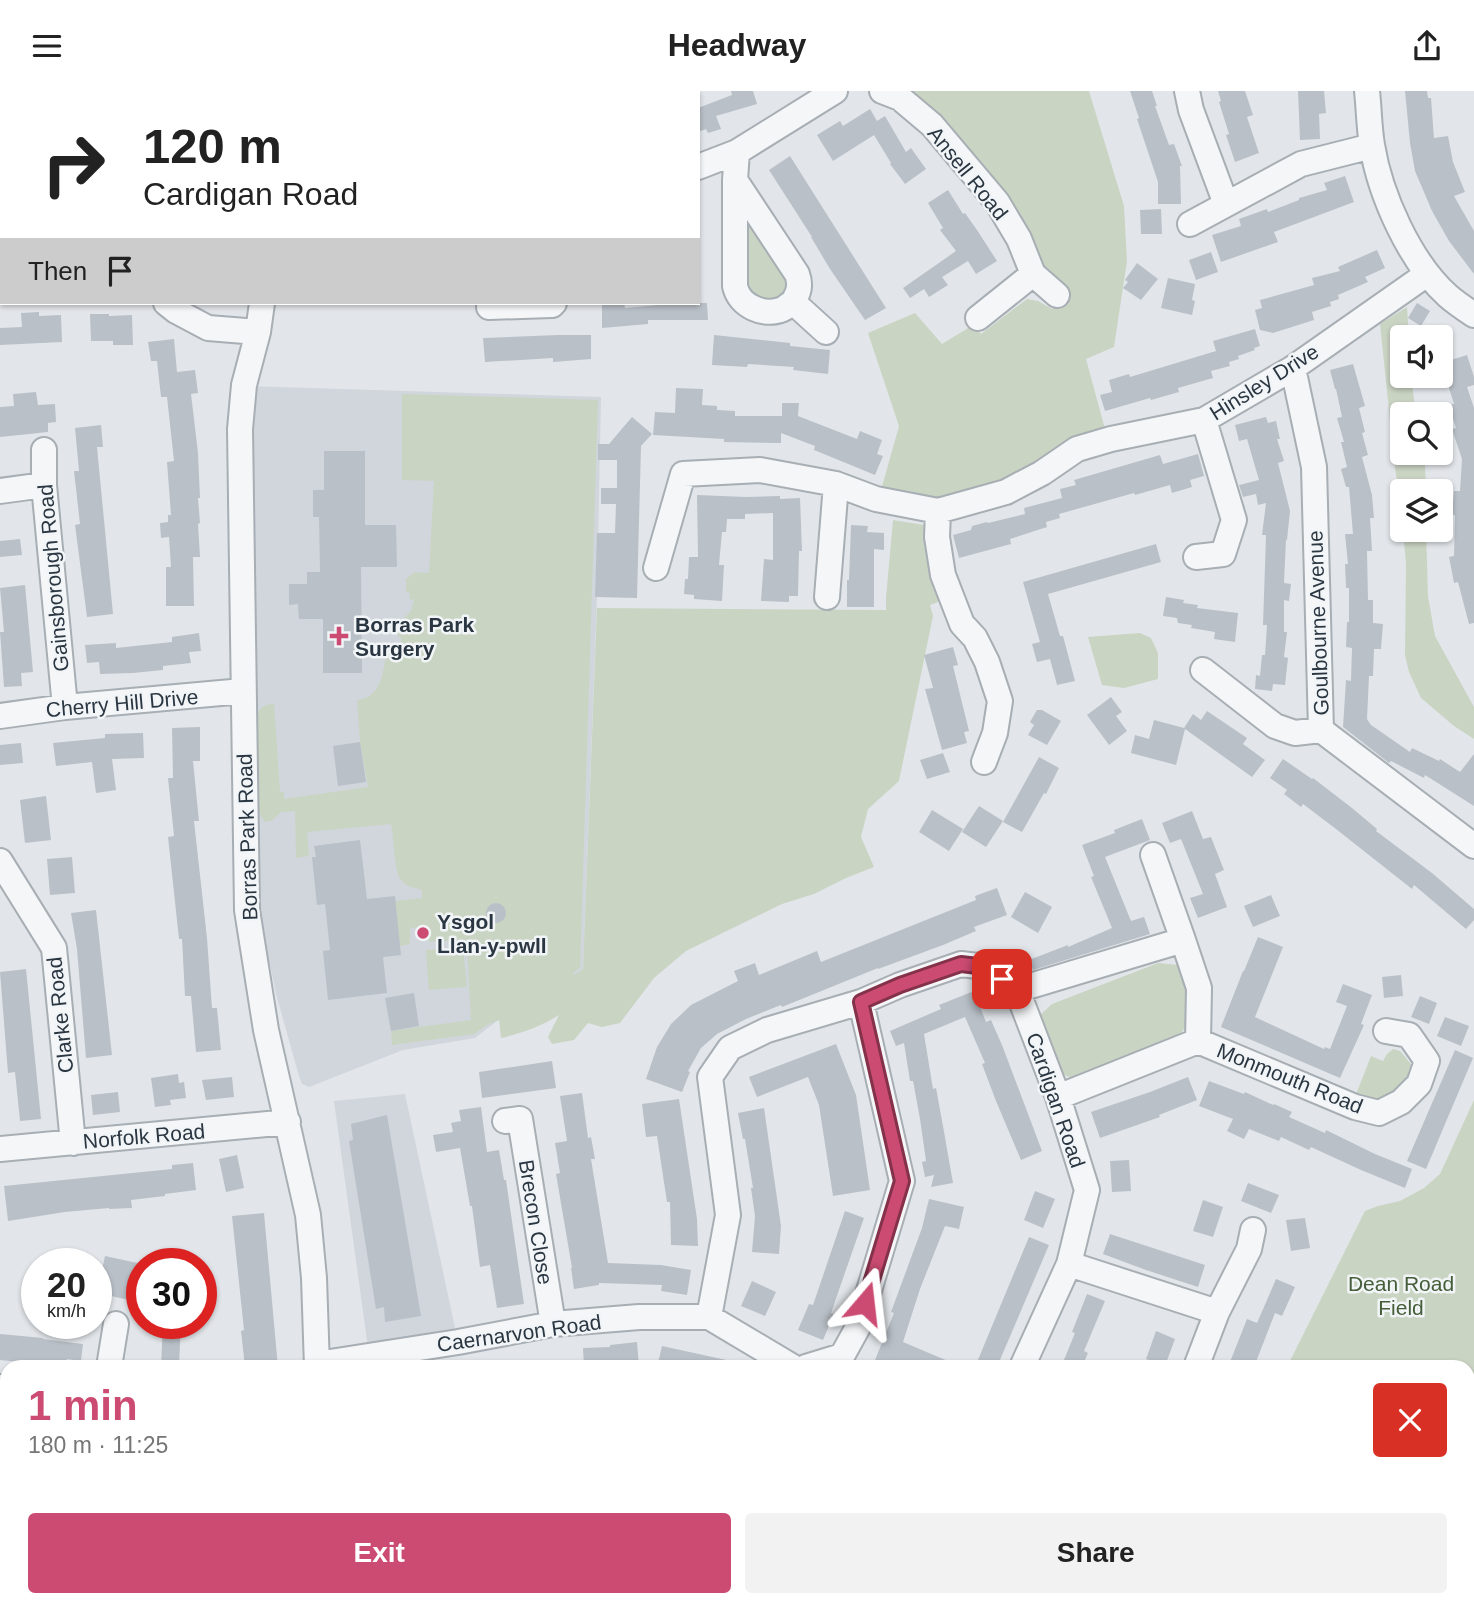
<!DOCTYPE html>
<meta charset="utf-8">
<style>
:root{--surface:#fff;--page:#f2f2f2;--text:#222;--muted:#767676;--accent:#cb4b72}
body{margin:0;font-family:Helvetica,sans-serif;background:var(--page);color:var(--text);height:100vh;display:flex;flex-direction:column;font-size:26px;white-space:nowrap}
*{box-sizing:border-box;margin:0}
p{font-size:23px;color:var(--muted)}
.icon{flex:none;width:38px;height:38px;fill:none;stroke:currentColor;stroke-width:2;stroke-linecap:round;stroke-linejoin:round}
.map{position:relative;flex:1;overflow:hidden}
.details{position:absolute;left:0px;top:1269px;width:1475px;height:247px;display:flex;flex-direction:column;background:var(--surface);border-radius:21px 21px 0 0;box-shadow:0 2px 5px #0004}
.details>*{flex:none}
.hud{position:absolute;left:0px;top:0px;width:700px;height:214px;box-shadow:0 2px 5px #0004;background:#fff;color:var(--text);overflow:hidden}
.controls{position:absolute;left:1390px;top:234px;display:grid;gap:14px}
.controls a{display:grid;place-items:center;width:63px;height:63px;border-radius:7px;background:var(--surface);box-shadow:0 2px 5px #0004;font-size:35px}
.speed{position:absolute;left:21px;top:1157px;display:flex;gap:14px;font-size:35px;font-weight:700;text-align:center}
.speed>*{display:grid;place-content:center;width:91px;height:91px;border-radius:50%;background:var(--surface);box-shadow:0 2px 5px #0004;line-height:1}
.speed small{font-size:18px;font-weight:400}
.speed .limit{border:10px solid #d22;background:#fff;color:#111}
.pin{position:absolute;display:grid;place-items:center;width:60px;height:60px;color:#fff;margin:-30px;border-radius:14px;box-shadow:0 4px 10px #0006}
.me{position:absolute;width:77px;margin:-38px;rotate:17deg;stroke-linejoin:round;filter:drop-shadow(0 0 5px #0008)}
.turn{display:flex;align-items:center;gap:24px;height:147px;padding:0 28px;font-size:32px}
.turn .icon{width:91px;height:91px;stroke-width:2.5}
.turn b{display:block;font-size:49px;line-height:60px}
.then{display:flex;align-items:center;height:66px;padding:0 28px;background:#0003;gap:14px;font-size:26px}
.round{display:grid;place-items:center;flex:none;width:74px;height:74px;border-radius:7px;background:var(--page)}
.summary{display:flex;align-items:center;justify-content:space-between;height:119px;padding:0 28px}
h1{font-size:42px;font-weight:700;line-height:52px;color:var(--accent)}
.button{display:flex;gap:14px;margin-top:auto;padding:14px 28px}
.button a{flex:1;height:80px;border-radius:7px;background:var(--accent);color:#fff;font-size:28px;font-weight:700;line-height:80px;text-align:center}
.button a+a{background:var(--page);color:var(--text)}
header{display:flex;justify-content:space-between;align-items:center;height:91px;padding:0 28px;background:var(--surface);font-size:32px;font-weight:700}
.map>svg:first-child{display:block}
</style>
<header><svg class="icon" aria-label="menu" viewBox="0 0 24 24"><path d="M4 6h16M4 12h16M4 18h16"/></svg>Headway<svg class="icon" aria-label="share" viewBox="0 0 24 24"><path d="M12 15V3M7 8l5-5 5 5M5 13v7h14v-7"/></svg></header>
<div class="map">
<svg width="1474" height="1514" viewBox="0 0 1474 1514">
<rect width="100%" height="100%" fill="#e2e6ea"/>
<path fill="#d0d6dc" d="M247,295L601,306L597,508L583,879L506,923L475,947L403,959L309,996L302,993L299,985L276,903L270,873L264,855L259,829L258,719Z
M405,1003L458,1251L369,1264L334,1010Z"/>
<path fill="#cad4c3" d="M903,0H1089L1124,115L1127,170L1114,256L1086,268L1105,338L1025,381L938,410L881,399L899,335L868,242L915,222L942,253L973,234L981,243L1027,208L1038,210L1052,218L1066,204Z
M743,127L750,130L793,196L777,214L748,209Z
M1407,216L1409,247H1402V285H1411L1416,324H1402V362H1423L1425,372L1426,401H1402V423L1395,377L1380,233Z
M402,303L598,309L580,877L574,881V884L583,878L597,517L886,519V507L893,429L924,434L935,485L938,511L930,514L933,525L899,690L868,718L861,746L874,776L846,787L814,803L782,813L686,860L654,887L620,932L602,936L588,932L574,949L552,953L548,946L559,924C540,936 522,942 501,947L499,929L487,934L474,943L392,954L391,940L471,929L467,856L462,849L429,851L428,835L410,837V853L400,855L395,810L422,807V799C415,797 407,796 401,789C394,781 394,746 391,733L307,741L309,765L296,767L295,720L281,721L273,729L265,731L258,720V621C263,615 266,613 274,613L280,701H284V708L368,696L360,651L357,609C380,607 383,584 386,564L400,562L401,547C394,540 391,537 392,527L403,528L411,520L414,509L409,508L410,502L406,501V488L415,481L429,482L434,390L402,389Z
M1403,439H1426L1428,505L1435,545L1474,616V648L1454,635L1421,607L1409,581L1405,564L1406,473Z
M1140,542L1151,547L1158,562V588L1124,597L1102,594L1088,546Z
M463,856L467,896L429,899L426,859Z
M1158,872L1178,874L1191,899V928L1174,952L1073,988L1055,979L1038,926L1052,913Z
M1393,958L1400,960L1411,973L1410,986L1389,1011H1353L1371,965L1383,970L1387,963Z
M1474,1009V1514H1167L1170,1508H1468V1276H1287L1365,1120L1378,1115L1400,1110L1424,1097L1440,1083Z"/>
<path fill="#b9c0c7" d="M731,0H753L757,13L716,25L721,38L708,42L706,38L698,41V17L732,4Z
M1130,0H1152L1157,15H1155L1169,54L1174,53L1182,75H1180L1181,113H1158V91L1137,28L1139,27Z
M1218,0H1245L1253,24L1247,26L1259,62L1235,71L1226,44L1229,43L1219,11L1221,10Z
M1298,0H1324L1326,22L1319,23L1320,48L1300,49Z
M1405,0H1427L1428,7H1431L1434,47L1448,45L1453,71L1465,101L1454,105L1474,140V183L1449,150L1432,120L1415,80L1410,52Z
M870,18L877,30L885,25L906,61L911,57L926,78L905,93L890,73L891,72L874,44L833,70L817,44L840,30L843,35Z
M790,65L886,217L865,229L830,178L811,146H812L769,79Z
M1345,85L1354,111L1274,141L1278,151L1221,171L1212,144L1241,135L1239,128L1267,118L1268,121L1299,109V107L1327,99L1324,92Z
M948,99L963,123L965,122L979,142L997,170L976,183L968,170L942,186L948,194L929,206L924,198L910,207L903,197L956,160L940,139L943,137L928,112Z
M1161,118L1162,143H1141L1140,119Z
M1377,159L1385,177L1365,186L1368,191L1338,204L1339,208L1330,211L1331,215L1312,221L1314,229L1273,242L1260,239L1255,219L1262,217L1260,209L1314,194L1312,187L1340,180L1338,176Z
M1211,161L1218,181L1196,189L1189,169Z
M1137,172L1158,188L1141,209L1123,197L1128,191L1125,189Z
M1168,187L1195,193L1192,209L1195,210L1192,224L1161,217Z
M602,212H624L625,217L670,213V212H707L708,229H648V233L602,237Z
M1417,212L1430,220L1421,235L1408,227Z
M39,221V225L61,224L62,251L0,254V237L22,236L21,222Z
M90,223H109V225L132,224L133,254H113V250H91Z
M1255,238L1260,255L1254,257L1255,259L1238,265L1239,268L1229,271L1230,275L1211,280L1213,287L1178,297L1179,301L1151,309L1150,307L1105,320L1100,304L1112,301L1109,289L1129,283L1130,286L1216,260L1213,250Z
M558,244H591V268L553,271V267L485,271L483,247Z
M714,244L790,252V255L830,259L828,283L793,279L794,276L748,273L747,276L712,274Z
M174,248L177,281L195,279L198,302L191,303L198,362L200,407H198L200,432L198,433L200,466H193L194,515H166V476H171L169,446L161,447L160,432L168,431V424H171L167,371L174,370L167,306H161L157,270H151L148,251Z
M1467,264L1474,286V294L1467,296L1474,317V532L1469,533L1458,491L1454,492L1449,466L1454,465L1455,424H1452L1454,400H1460L1462,368L1452,338L1456,337L1449,314L1454,313L1441,272Z
M1353,273L1365,315L1359,317L1365,341L1362,342L1368,364L1362,366L1372,404L1374,427H1370L1372,460H1367L1368,509H1373V532L1383,533L1381,558H1374L1373,585H1369L1367,628L1371,634L1410,661L1412,657L1439,670L1440,668L1460,681L1474,663V715L1425,684L1424,687L1391,670L1389,672L1343,636L1346,589L1351,590L1352,557L1346,556L1347,531H1349V497H1346L1345,473H1348L1345,443H1353L1349,396H1346L1341,378L1347,376L1341,351H1344L1337,327L1342,326L1336,298H1335L1330,279Z
M676,297L703,298L702,314L717,315V319L735,320V325H782V312H799L798,325L857,348L860,340L882,349L877,363L883,365L875,384L814,359L815,355L781,342V352L724,351V348L653,344L655,321L675,322Z
M36,301L38,314L55,313L56,331L48,332V341L0,346V316L14,315L13,303Z
M632,326L652,343L641,355L637,507L595,506L597,442H615L616,413H601V397H617V369H598V353H609Z
M1266,326L1268,332L1276,330L1280,348H1277L1284,370L1278,372L1290,420L1287,449H1286L1284,492L1291,493L1289,510L1284,509V541H1287L1284,566L1288,567L1285,594L1273,593L1272,600L1255,598L1256,584L1260,585L1262,564H1265L1267,534H1263L1266,444H1262L1266,412L1258,414L1256,403L1243,406L1239,394L1259,389L1247,348L1239,350L1235,334Z
M101,334L103,356H97L113,523L87,526L75,434L80,433L74,380H79L75,337Z
M324,360H365V434H396L397,476H361L362,582H323V528H299L298,513L289,514V493H307V481H320L319,426H313V399H324Z
M1198,363L1204,385L1190,389L1192,396L1172,402L1170,394L1135,404L1134,402L1059,423L1060,427L1046,431L1047,436L1010,448L1011,453L959,467L953,444L971,439L972,435L987,431L988,432L1025,423L1024,417L1062,407L1060,398L1076,394L1074,389L1160,364L1163,373Z
M697,404L746,406L780,405V408L800,407L802,460H799L798,505H789V511L761,510L764,468L773,469V422L745,423V428H727L726,441H722L719,474H724L722,510L694,508V504L684,503L685,488H688L689,466H698Z
M851,434L868,435L867,441L884,442V459L874,458V516H847V489H849Z
M20,448L22,464L0,466V450Z
M1156,453L1161,471L1048,503L1060,545H1063L1075,590L1057,594L1050,568L1037,571L1032,553L1040,551L1023,491Z
M25,494L33,581L21,582L22,595L4,596L0,541H4L0,497Z
M1166,506L1184,509L1183,512L1198,514L1197,517L1238,522L1235,551L1214,548L1215,541L1191,537L1192,534L1178,532L1177,527L1163,525Z
M199,542L201,560L189,561L191,572L163,575V579L133,582L100,583L99,571L87,572L85,554L116,552V557L172,551V546Z
M953,556L958,574L953,575L969,640L964,641L967,652L942,659L925,598L933,597L924,564Z
M1111,606L1122,621L1116,625L1127,640L1109,654L1087,624Z
M1037,619H1042L1061,630L1047,654L1028,644L1034,634L1030,631Z
M1207,620L1247,647L1243,653L1265,669L1252,686L1185,638L1176,674L1131,662L1135,644L1149,648L1154,629L1184,637L1193,623L1201,629Z
M200,636V670H193L199,730H194L207,847L212,917H217L221,959L196,961L191,905H185L182,848H179L168,746L174,745L168,687H173L172,637Z
M143,642L144,667L112,668L116,699L96,702L92,671L56,675L53,652L105,647V643Z
M360,651L366,691L338,695L333,655Z
M21,652L23,672L0,674V654Z
M943,662L950,681L927,688L920,669Z
M1039,666L1059,677L1046,703L1044,702L1022,741L1003,731Z
M1283,668L1312,688L1313,687L1352,717L1377,738L1376,740L1432,782L1474,818V829L1466,838L1414,794L1412,798L1336,738L1303,713L1301,716L1284,703L1287,699L1270,687Z
M46,705L51,749L25,752L20,709Z
M979,715L1003,730L986,756L962,741Z
M932,719L963,738L949,760L919,741Z
M1192,720L1203,748L1211,746L1224,779L1215,783L1227,816L1198,827L1190,807L1203,803L1181,748L1170,752L1162,732Z
M1142,728L1150,749L1105,766L1131,830L1144,826L1150,843L1033,879L1029,869L1068,854V856L1112,837L1091,786L1094,785L1082,754L1115,742L1114,739Z
M360,749L367,808L395,805L401,864L383,866L387,902L328,909L323,860L330,859L325,813L317,814L312,766H316L314,755Z
M72,766L75,802L50,804L47,768Z
M997,797L1007,824L974,836L976,840L943,854L878,878V877L782,916L781,914L746,928L717,943L701,957L688,980L690,981L682,1001L646,988L657,956L671,933L691,914L738,890L734,880L755,872L759,884L817,860L821,871L976,809L975,805Z
M1025,801L1052,816L1038,842L1011,826Z
M1271,804L1280,825L1253,836L1244,815Z
M486 822a10 10 0 1 1 20 0a10 10 0 1 1-20 0Z
M96,819L112,964L86,967L77,858L71,822Z
M1258,846L1283,856L1255,926L1324,958L1325,956L1330,958L1347,915L1336,911L1343,893L1372,904L1361,933L1364,934L1340,987L1221,936L1243,880H1244Z
M26,878L41,1028L20,1030L15,981L8,982L0,881Z
M1401,884L1403,905L1384,907L1382,886Z
M974,900L986,931L991,929L1002,954L1042,1060L1021,1069L996,1010L982,973L985,972L965,926L924,943L933,998L936,997L943,1035L953,1092L931,1096L934,1084L925,1086L922,1071L926,1070L920,1028L913,990H910L904,952L896,955L890,940L941,918L939,914Z
M414,902L419,935L391,940L385,907Z
M1420,905L1437,912L1429,933L1411,926Z
M1445,926L1469,935L1461,955L1437,945Z
M836,953L856,1004L870,1099L833,1105L819,1014L808,986L757,1006L749,986Z
M1455,959L1473,967L1426,1078L1407,1070Z
M552,970L556,997L482,1007L479,981Z
M178,983L179,992L184,991L186,1007L170,1009L171,1014L155,1016L151,987Z
M232,986L234,1006L206,1009L202,989Z
M1188,986L1197,1009L1159,1024L1160,1026L1100,1047L1091,1021L1150,1001Z
M1209,990L1244,1003L1245,1001L1273,1014L1274,1013L1292,1021L1289,1026L1325,1042L1326,1039L1375,1063L1412,1078L1405,1097L1361,1079L1311,1056L1309,1059L1281,1046L1279,1050L1249,1038L1244,1048L1227,1040L1233,1028L1199,1015Z
M118,1001L120,1021L93,1024L91,1004Z
M582,1002L588,1047L591,1046L595,1068H591L608,1172L661,1174L691,1179L687,1204L661,1200L662,1194L599,1192V1194L574,1198L571,1177H572L556,1083L560,1082L555,1052L567,1050L560,1005Z
M679,1008L697,1128L698,1155L671,1154L670,1111H667L657,1045L646,1046L642,1013Z
M481,1016L487,1061L499,1059L504,1089H506L524,1213L497,1217L490,1174L480,1176L472,1115H470L460,1057L436,1061L433,1044L453,1041L451,1032L461,1030L459,1019Z
M764,1017L781,1135L779,1163L752,1161L755,1125L751,1097H753L745,1048H743L738,1022Z
M387,1024L421,1225L385,1231L384,1216L376,1218L349,1050L353,1049L351,1033Z
M237,1064L244,1097L226,1101L219,1068Z
M1129,1069L1131,1100L1112,1101L1110,1070Z
M193,1072L196,1099L165,1103V1105L131,1109L132,1117L109,1118V1117L65,1121L8,1130L4,1095L172,1078V1074Z
M1248,1092L1279,1104L1271,1122L1241,1110Z
M1035,1100L1055,1108L1043,1137L1024,1129Z
M929,1108L964,1116L959,1138L945,1135L920,1198L903,1251L962,1276H892L875,1269L894,1222L891,1221L922,1137Z
M1203,1109L1223,1116L1213,1146L1193,1140Z
M845,1120L864,1127L831,1222L834,1223L823,1249L798,1239L809,1213L813,1214Z
M264,1122L278,1276H245L241,1240L244,1239L232,1125Z
M1305,1127L1310,1157L1291,1160L1286,1129Z
M1110,1143L1205,1174L1198,1196L1146,1179L1103,1163Z
M1029,1146L1049,1154L997,1276H975Z
M105,1165L142,1173L134,1210L97,1202Z
M1276,1188L1295,1196L1282,1225L1275,1222L1254,1276H1228L1247,1228L1257,1232Z
M752,1190L776,1201L765,1225L741,1215Z
M1087,1203L1105,1210L1084,1260L1088,1262L1082,1276H1061L1075,1242L1072,1241Z
M163,1232H181L179,1275H161Z
M1156,1240L1175,1248L1165,1275L1146,1268Z
M0,1243L43,1247V1248L83,1253L81,1270L67,1268L66,1276H49V1274L0,1269Z
M637,1251L639,1276H584L583,1257L610,1256V1254Z
M662,1255L731,1270L730,1276H657Z"/>
<g fill="none" stroke-linecap="round" stroke-linejoin="round">
<defs>
<path id="minor" d="M270,0L271,2
M305,0L306,2
M882,0L900,7L932,34L997,111L1019,148L1033,183L1057,204
M1187,0L1191,19L1226,113
M1367,0C1369,18 1369,36 1372,54C1380,104 1410,171 1448,205C1456,212 1465,218 1474,224
M446,2L447,0
M0,45L2,47
M737,61L735,89L797,183C801,194 799,201 793,211L826,241
M698,76L737,61L835,0
M735,89V195C739,215 764,226 783,218C784,218 792,211 793,211
M1190,133L1301,73L1372,55
M0,196L2,195
M166,212L176,220L208,237L258,241
M262,212L258,241L244,294L240,338L247,819L266,939L308,1124L314,1187L317,1276
M489,216L552,214L554,212
M978,227L1033,183
M1293,277L1314,376L1321,639L1474,755
M44,359V394L65,616
M0,400L44,394
M938,420L937,446L943,484L962,533L975,547L987,571L1000,610L995,642L984,671
M1196,466L1223,463L1234,429L1204,329
M656,477L683,383L760,379L836,393L876,408L938,420L1006,401L1042,382L1077,358L1111,348L1204,329L1293,277L1427,183
M827,506L836,393
M1203,579L1275,635L1295,642L1321,639
M0,625L65,616L243,600
M0,770L54,857L73,1052
M1183,849L1199,897L1198,950L1355,1016L1379,1022L1401,1011L1419,993L1427,970L1409,944L1386,940
M1017,899L1183,849L1153,764
M1058,1006L1198,950
M505,1030L520,1028L553,1233
M0,1058L288,1031
M1069,1173L1217,1221
M709,1226L728,1124L710,986L730,957L767,939L861,911L900,894L961,873L986,876L1017,899L1058,1006L1087,1099L1069,1173L1022,1276
M317,1273L458,1251L553,1233L639,1226H709L793,1276
M109,1276L116,1233
M806,1276L842,1265L858,1236L902,1090L861,911
M1196,1276L1217,1221L1249,1158L1253,1139
M0,1296L7,1297
M315,1508V1514
M656,1508L668,1514"/>
</defs>
<use href="#minor" stroke="#a7aeb4" stroke-width="28"/>
<use href="#minor" stroke="#f5f6f8" stroke-width="24"/>
</g>
<g fill="none" stroke-linecap="round" stroke-linejoin="round">
<defs>
<path id="route" d="M865,1212L902,1090L861,911L900,894L961,873L986,876L1002,888"/>
</defs>
<use href="#route" stroke="#84314a" stroke-width="18"/>
<use href="#route" stroke="#cb4b72" stroke-width="12"/>
</g>
<g fill="#cb4b72" stroke="#f2f5f7" stroke-width="2.5">
<path d="M335.5 534.5h7v7h7v7h-7v7h-7v-7h-7v-7h7z"/>
<circle cx="423" cy="842" r="7"/>
</g>
<g text-anchor="middle" dominant-baseline="central" stroke-width="5" stroke-linejoin="round" paint-order="stroke">
<g font-size="21" fill="#2a3641" stroke="#f2f5f7">
<text transform="translate(968 82) rotate(51)">Ansell Road</text>
<text transform="translate(1264 291) rotate(-32)">Hinsley Drive</text>
<text transform="translate(53 487) rotate(-95)">Gainsborough Road</text>
<text transform="translate(1318 532) rotate(-92)">Goulbourne Avenue</text>
<text transform="translate(122 612) rotate(-5)">Cherry Hill Drive</text>
<text transform="translate(247 746) rotate(-92)">Borras Park Road</text>
<text transform="translate(60 924) rotate(-96)">Clarke Road</text>
<text transform="translate(1290 987) rotate(22)">Monmouth Road</text>
<text transform="translate(1056 1009) rotate(71)">Cardigan Road</text>
<text transform="translate(144 1045) rotate(-5)">Norfolk Road</text>
<text transform="translate(536 1131) rotate(81)">Brecon Close</text>
<text transform="translate(519 1242) rotate(-8)">Caernarvon Road</text>
</g>
<g font-size="21" font-weight="bold" fill="#2a3641" stroke="#f2f5f7" text-anchor="start">
<text x="355" y="533">Borras Park<tspan x="355" dy="24">Surgery</tspan></text>
<text x="437" y="830">Ysgol<tspan x="437" dy="24">Llan-y-pwll</tspan></text>
</g>
<g font-size="21" fill="#455d38" stroke="#f2f5f7">
<text x="1401" y="1192">Dean Road<tspan x="1401" dy="24">Field</tspan></text>
</g>
</g>
</svg>
<div class="controls">
<a><svg class="icon" aria-label="sound" viewBox="0 0 24 24"><path d="M4 9h4l5-4v14l-5-4H4zM17 9q2 3 0 6"/></svg></a>
<a><svg class="icon" aria-label="search" viewBox="0 0 24 24"><circle cx="10" cy="10" r="6"/><path d="M15 15l6 6"/></svg></a>
<a><svg class="icon" aria-label="layers" viewBox="0 0 24 24"><path d="M12 4l9 5-9 5-9-5zM3 14l9 5 9-5"/></svg></a>
</div>
<div class="speed"><div>20<small>km/h</small></div><div class="limit">30</div></div>
<div class="pin" style="left:1002px;top:888px;background:#d93025"><svg class="icon" aria-label="arrive" viewBox="0 0 24 24"><path d="M6 21V4h12l-3 4 3 4H6"/></svg></div>
<svg class="me" style="left:865px;top:1212px" viewBox="-20 -20 40 40"><path d="M0-17L14 15 0 8-14 15z" fill="#cb4b72" stroke="#fff" stroke-width="4"/></svg>
<div class="hud">
<div class="turn"><svg class="icon" aria-label="right" viewBox="0 0 24 24"><path d="M7 20v-9h11M14 6l5 5-5 5"/></svg><div><b>120 m</b>Cardigan Road</div></div>
<div class="then">Then<svg class="icon" aria-label="arrive" viewBox="0 0 24 24"><path d="M6 21V4h12l-3 4 3 4H6"/></svg></div>
</div>
<section class="details">
<div class="summary"><div><h1>1 min</h1><p>180 m · 11:25</p></div><a class="round" style="background:#d93025;color:#fff"><svg class="icon" aria-label="close" viewBox="0 0 24 24"><path d="M6 6l12 12M18 6L6 18"/></svg></a></div>
<div class="button"><a>Exit</a><a>Share</a></div>
</section>
</div>
